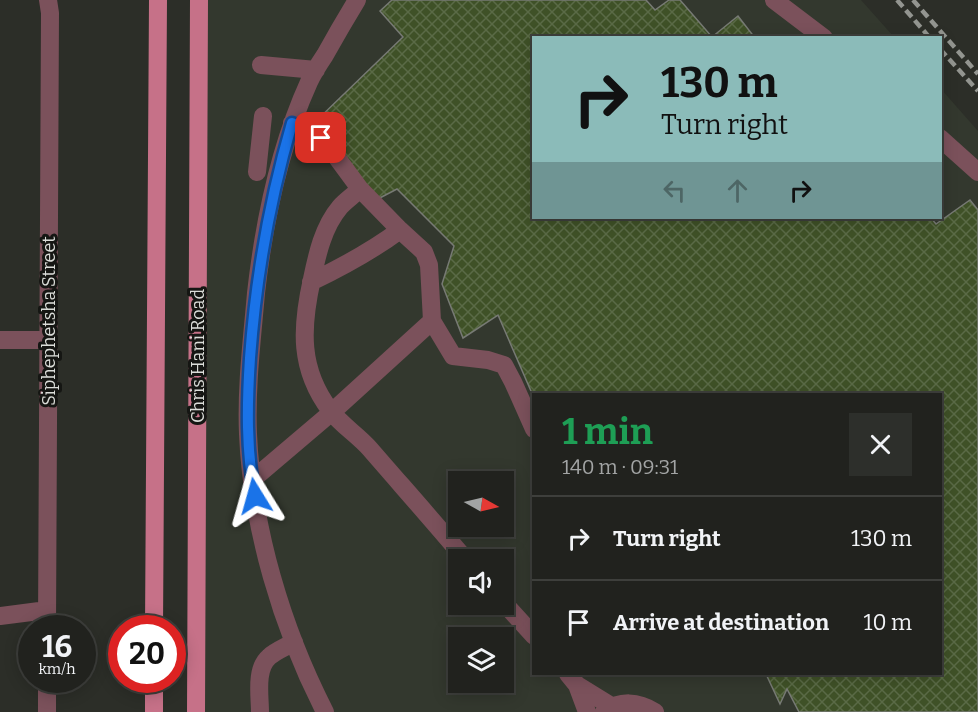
<!DOCTYPE html>
<meta charset="utf-8">
<style>
:root{--surface:#21221e;--page:#2d2f2b;--text:#f1f3f6;--muted:#a2a4a4;--line:#3e3f3c}
body{margin:0;font-family:Bitter,serif;background:var(--page);color:var(--text);height:100vh;display:flex;flex-direction:column;font-size:22px;white-space:nowrap}
*{box-sizing:border-box;margin:0}
p{font-size:20px;color:var(--muted)}
.icon{flex:none;width:33px;height:33px;fill:none;stroke:currentColor;stroke-width:2;stroke-linecap:round;stroke-linejoin:round}
.map{position:relative;flex:1;overflow:hidden}
.sheet{position:absolute;left:532px;top:393px;width:410px;height:282px;display:flex;flex-direction:column;background:var(--surface);border-radius:0px;box-shadow:0 3px 15px #0003,0 0 0 2px var(--line)}
.sheet>*{flex:none}
.top-card{position:absolute;left:532px;top:36px;width:410px;height:183px;border-radius:0px;box-shadow:0 3px 15px #0003,0 0 0 2px var(--line);background:#8bbbb9;color:#111;overflow:hidden}
.needle{width:39px;rotate:98deg}
.controls{position:absolute;left:448px;top:471px;display:grid;gap:12px}
.controls a{display:grid;place-items:center;width:66px;height:66px;border-radius:0px;background:var(--surface);box-shadow:0 3px 15px #0003,0 0 0 2px var(--line);font-size:30px}
.speed{position:absolute;left:18px;top:615px;display:flex;gap:12px;font-size:30px;font-weight:700;text-align:center}
.speed>*{display:grid;place-content:center;width:78px;height:78px;border-radius:50%;background:var(--surface);box-shadow:0 3px 15px #0003,0 0 0 2px var(--line);line-height:1}
.speed small{font-size:15px;font-weight:400}
.speed .limit{border:9px solid #d22;background:#fff;color:#111}
.pin{position:absolute;display:grid;place-items:center;width:51px;height:51px;color:#fff;margin:-26px;border-radius:12px;box-shadow:0 3px 9px #0006}
.me{position:absolute;width:66px;margin:-33px;rotate:352deg;stroke-linejoin:round;filter:drop-shadow(0 0 4px #0008)}
.turn{display:flex;align-items:center;gap:21px;height:126px;padding:0 30px;font-size:27px}
.turn .icon{width:78px;height:78px;stroke-width:2.5}
.turn b{display:block;font-size:42px;line-height:51px}
.lanes{display:flex;align-items:center;height:57px;padding:0 30px;background:#0003;justify-content:center;gap:30px;direction:ltr}
.lanes .off{opacity:.35}
.round{display:grid;place-items:center;flex:none;width:63px;height:63px;border-radius:0px;background:var(--page)}
.summary{display:flex;align-items:center;justify-content:space-between;height:102px;padding:0 30px}
h1{font-size:36px;font-weight:700;line-height:45px;color:#1e9e55}
ul{padding:0;list-style:none}
li{display:flex;align-items:center;gap:18px;height:84px;padding:0 30px;border-top:2px solid var(--line)}
li div{flex:1}
li b{display:block;font-size:22px}
li em{font-style:normal}
.map>svg:first-child{display:block}
</style>
<div class="map">
<svg width="978" height="712" viewBox="0 0 978 712">
<defs>
<pattern id="building-cross-hatch" width="8" height="8" patternUnits="userSpaceOnUse" patternTransform="scale(1.5)"><rect width="8" height="8" fill="#3f5127"/><path d="M0 0l8 8M0 8l8-8" fill="none" stroke="#5a6a46"/></pattern>
</defs>
<rect width="100%" height="100%" fill="#2c2e28"/>
<path fill="#33382e" fill-rule="evenodd" d="M201,0H861L894,37L534,38V218H940L941,89L978,131V712H200ZM534,394H940V674H534ZM459,482H504V526H459ZM459,560H504V604H459ZM459,638H504V682H459Z"/>
<path fill="url(#building-cross-hatch)" stroke="#777a74" stroke-width="1.5" d="M392,0H646L655,10L669,0H680L712,37L738,16L755,38H534V218H931L936,224L970,200L978,210V712H799L787,689L780,704L766,674H940V394H534V398L498,315L463,338L442,284L454,246L397,189L374,201L314,123L403,37L380,11Z"/>
<g fill="none" stroke-linecap="round" stroke-linejoin="round">
<path stroke="#7b515b" stroke-width="18" d="M774,0L824,38
M261,65L316,70
M292,123L321,138L329,147L360,189L400,230L424,252L429,265L432,321L453,356L488,360L504,365L513,382L534,429
M940,138L978,172
M257,172L263,116
M360,189C354,195 345,201 340,207C323,227 317,255 312,279C301,328 299,369 330,410C341,425 358,435 370,449C402,486 434,522 466,560
M311,282C342,267 372,251 400,230
M0,340H49
M252,480L332,412L432,321
M504,603L534,636
M0,616L47,610
M47,628L50,13L48,0
M568,674L577,685L611,706
M577,685L587,712
M47,712V680
M260,712C260,696 255,669 269,657C275,651 286,647 294,642
M325,712C282,628 252,528 248,434C246,387 252,340 256,293C264,222 279,148 309,82C313,73 319,64 325,55C335,37 346,18 357,0
M604,712C620,700 638,701 655,712"/>
<path stroke="#c67188" stroke-width="18" d="M154,628L158,0
M154,712V680
M196,712L199,0"/>
<path stroke="#939590" stroke-width="4.5" stroke-dasharray="9 4.5" stroke-linecap="butt" d="M897,0L930,38
M913,0L978,74
M940,49L978,91"/>
</g>
<g fill="none" stroke-linecap="round" stroke-linejoin="round">
<defs>
<path id="route" d="M255,496C246,451 247,404 250,358C256,276 269,202 292,123L321,138"/>
</defs>
<use href="#route" stroke="#114b97" stroke-width="15"/>
<use href="#route" stroke="#1a73e8" stroke-width="10"/>
</g>
<g text-anchor="middle" dominant-baseline="central" stroke-width="6" stroke-linejoin="round" paint-order="stroke">
<g font-size="18" fill="#dbddd9" stroke="#151613">
<text transform="translate(49 321) rotate(-90)">Siphephetsha Street</text>
<text transform="translate(198 356) rotate(-90)">Chris Hani Road</text>
</g>
</g>
</svg>
<div class="controls">
<a><svg class="needle" viewBox="-14 -14 28 28"><path d="M0-13l5 13h-10z" fill="#e53935"/><path d="M0 13l5-13h-10z" fill="#a2a4a4"/></svg></a>
<a><svg class="icon" aria-label="sound" viewBox="0 0 24 24"><path d="M4 9h4l5-4v14l-5-4H4zM17 9q2 3 0 6"/></svg></a>
<a><svg class="icon" aria-label="layers" viewBox="0 0 24 24"><path d="M12 4l9 5-9 5-9-5zM3 14l9 5 9-5"/></svg></a>
</div>
<div class="speed"><div>16<small>km/h</small></div><div class="limit">20</div></div>
<div class="pin" style="left:321px;top:138px;background:#d93025"><svg class="icon" aria-label="arrive" viewBox="0 0 24 24"><path d="M6 21V4h12l-3 4 3 4H6"/></svg></div>
<svg class="me" style="left:255px;top:496px" viewBox="-20 -20 40 40"><path d="M0-17L14 15 0 8-14 15z" fill="#1a73e8" stroke="#fff" stroke-width="4"/></svg>
<div class="top-card">
<div class="turn"><svg class="icon" aria-label="right" viewBox="0 0 24 24"><path d="M7 20v-9h11M14 6l5 5-5 5"/></svg><div><b>130 m</b>Turn right</div></div>
<div class="lanes"><svg class="icon off" aria-label="left" viewBox="0 0 24 24"><path d="M17 20v-9H6M10 6l-5 5 5 5"/></svg><svg class="icon off" aria-label="ahead" viewBox="0 0 24 24"><path d="M12 20V5M6 11l6-6 6 6"/></svg><svg class="icon" aria-label="right" viewBox="0 0 24 24"><path d="M7 20v-9h11M14 6l5 5-5 5"/></svg></div>
</div>
<section class="sheet">
<div class="summary"><div><h1>1 min</h1><p>140 m · 09:31</p></div><a class="round"><svg class="icon" aria-label="close" viewBox="0 0 24 24"><path d="M6 6l12 12M18 6L6 18"/></svg></a></div>
<ul>
<li><svg class="icon" aria-label="right" viewBox="0 0 24 24"><path d="M7 20v-9h11M14 6l5 5-5 5"/></svg><div><b>Turn right</b></div><em>130 m</em></li>
<li><svg class="icon" aria-label="arrive" viewBox="0 0 24 24"><path d="M6 21V4h12l-3 4 3 4H6"/></svg><div><b>Arrive at destination</b></div><em>10 m</em></li>
</ul>
</section>
</div>
